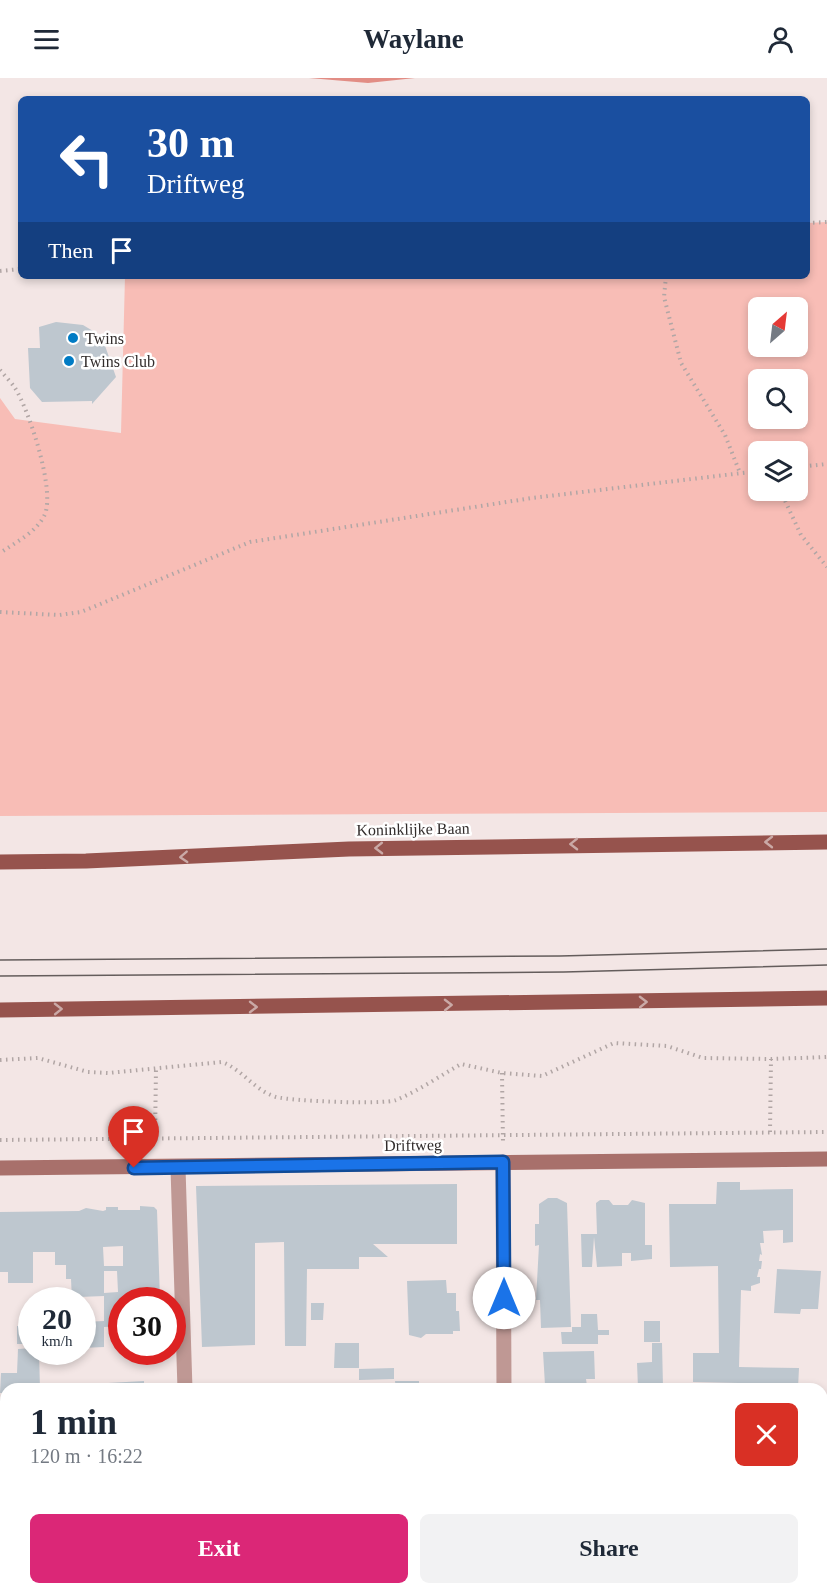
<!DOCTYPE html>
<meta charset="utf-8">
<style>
:root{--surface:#fff;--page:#f2f2f3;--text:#1f2937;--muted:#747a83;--accent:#db2777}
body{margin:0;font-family:"Times New Roman",serif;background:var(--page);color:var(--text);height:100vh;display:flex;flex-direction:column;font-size:22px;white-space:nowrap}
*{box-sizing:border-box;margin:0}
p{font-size:20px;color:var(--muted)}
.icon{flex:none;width:33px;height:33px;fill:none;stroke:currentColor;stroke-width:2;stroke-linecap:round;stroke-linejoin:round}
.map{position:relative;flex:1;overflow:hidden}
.sheet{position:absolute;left:0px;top:1305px;width:828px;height:212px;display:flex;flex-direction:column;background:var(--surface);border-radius:18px 18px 0 0;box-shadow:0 3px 9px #0003}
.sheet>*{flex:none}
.guide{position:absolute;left:18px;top:18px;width:792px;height:183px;border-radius:9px;box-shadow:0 3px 9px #0003;background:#1a4fa0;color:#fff;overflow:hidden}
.needle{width:39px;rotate:28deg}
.fabs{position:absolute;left:748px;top:219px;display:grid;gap:12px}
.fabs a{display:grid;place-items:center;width:60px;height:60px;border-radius:9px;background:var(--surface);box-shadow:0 3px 9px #0003;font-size:30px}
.speed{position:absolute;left:18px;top:1209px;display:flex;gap:12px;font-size:30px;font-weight:700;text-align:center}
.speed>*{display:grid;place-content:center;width:78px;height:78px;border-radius:50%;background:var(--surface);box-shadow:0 3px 9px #0003;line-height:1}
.speed small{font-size:15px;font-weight:400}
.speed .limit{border:9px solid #d22;background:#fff;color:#111}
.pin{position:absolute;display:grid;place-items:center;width:51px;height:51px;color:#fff;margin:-62px -26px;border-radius:50% 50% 50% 0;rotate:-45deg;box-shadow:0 0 6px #0007}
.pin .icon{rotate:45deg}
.me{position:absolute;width:66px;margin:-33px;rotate:0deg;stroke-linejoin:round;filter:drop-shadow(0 0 4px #0008)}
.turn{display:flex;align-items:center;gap:21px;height:126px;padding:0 30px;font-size:27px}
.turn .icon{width:78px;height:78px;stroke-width:2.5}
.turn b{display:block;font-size:42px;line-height:51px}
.then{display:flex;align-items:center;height:57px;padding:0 30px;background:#0003;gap:12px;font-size:22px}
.round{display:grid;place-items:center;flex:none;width:63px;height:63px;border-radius:9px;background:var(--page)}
.headline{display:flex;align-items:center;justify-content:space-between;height:102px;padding:0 30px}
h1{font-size:36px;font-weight:800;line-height:45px}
.action{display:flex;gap:12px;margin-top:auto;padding:12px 30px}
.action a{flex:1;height:69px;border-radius:9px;background:var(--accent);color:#fff;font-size:24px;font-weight:800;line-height:69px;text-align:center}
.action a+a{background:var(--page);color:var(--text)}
header{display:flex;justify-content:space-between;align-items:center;height:78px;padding:0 30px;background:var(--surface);font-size:27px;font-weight:800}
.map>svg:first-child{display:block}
</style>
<header><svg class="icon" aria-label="menu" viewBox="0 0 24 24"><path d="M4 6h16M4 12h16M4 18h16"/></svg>Waylane<svg class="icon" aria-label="person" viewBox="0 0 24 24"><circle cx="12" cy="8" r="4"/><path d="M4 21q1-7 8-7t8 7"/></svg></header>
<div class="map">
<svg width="827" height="1516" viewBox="0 0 827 1516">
<rect width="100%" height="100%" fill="#f3e6e5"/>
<path fill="#f8bdb6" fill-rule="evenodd" d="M827,144V734L0,738V320L15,341L121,355L125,198H807V145ZM759,230H798V268H759ZM759,302H798V340H759ZM759,374H798V412H759Z"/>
<path fill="#e28d85" d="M309,0H415L368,5Z"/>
<path fill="#bec7cf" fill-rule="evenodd" d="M56,244L83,247L93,253V262H103L116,299L92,326V323L42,324L30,310L28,270H40L39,249Z
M717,1104H740V1112L793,1111V1164L783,1165V1152L763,1153L764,1165H760L762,1177L760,1176L759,1183H762L761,1191H759L757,1199H760V1205L751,1208V1213L741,1212L739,1289L799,1290L798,1310L738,1309V1305L693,1304V1275H719L718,1188L670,1189L669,1126H716Z
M457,1106V1166H373L388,1179H359V1191H307L306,1268H285L284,1164L255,1165V1267L202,1269L196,1108Z
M548,1120H557L567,1125L571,1249L541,1250L540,1222H536L539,1167L535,1168V1146H539V1126Z
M600,1122H609L613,1127H628L632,1122L645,1125V1167H652V1181L631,1183V1175H622V1188L597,1189L594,1159L592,1189H582L581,1156H597L596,1125Z
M140,1128L154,1129L157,1132L160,1222H122V1248L104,1249V1269L82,1270V1244L104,1243V1218L79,1219V1222H72L71,1201H66V1187H55V1174H33V1205H8V1194H0V1134L79,1133L86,1130L103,1133L106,1132V1129H118V1132H140ZM123,1168V1188H104L103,1169ZM104,1193H117L118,1214L104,1215Z
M777,1191L821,1193L818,1231H801L800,1236L774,1235Z
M446,1202L447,1215H456V1233H459L460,1253H453V1256H426L421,1260L409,1257L407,1203Z
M311,1225H324L323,1242H311Z
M581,1236H597L598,1252H609V1257H598V1266H562L561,1254H572V1249H581Z
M644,1243H660V1264H644Z
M17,1248H27V1266H17Z
M335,1265H359V1290H334Z
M652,1265H662L663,1309L638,1310L637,1285L652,1284Z
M32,1270V1274H39L40,1311H6V1315H0L1,1295H17L18,1271Z
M594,1273L595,1301H586L587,1308L545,1307L543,1274Z
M394,1290V1301L359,1302V1291Z
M144,1303V1311H91L90,1306Z
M395,1303H419V1311H396Z
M313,1306V1311H237V1309Z
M0,1322H6V1335H0Z
M0,1373L6,1374V1386H0Z
M256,1510H317V1516H260Z
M388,1510H402V1514H388Z
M418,1510H470V1516H418Z
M707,1510H766L765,1516H706Z"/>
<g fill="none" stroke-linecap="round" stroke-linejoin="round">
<path stroke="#b1a6a5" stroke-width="4" stroke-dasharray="1.5 4.5" stroke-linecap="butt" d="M807,145L827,144
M0,193L21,191
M666,198L664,219L681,285L725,357L740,395
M0,292C5,298 11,304 15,310C29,332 55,411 45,436C37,454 16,464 0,475
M798,389L827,386
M780,412L801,457L827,489
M0,534L59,537L81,534L250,464L532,420L759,393
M0,982L38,980L88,994L108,995L222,984C243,992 254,1012 276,1019C291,1023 383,1027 396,1022C418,1013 440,998 461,986L502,995L542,998L614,965L667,968L703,980L771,981L827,979
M502,995L503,1066
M770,1054L771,981
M155,1060L156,990
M0,1062L827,1054"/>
<path stroke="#bf9894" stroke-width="15" d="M503,1084L504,1311
M178,1090L185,1311
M195,1510V1516
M506,1510V1516"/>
<path stroke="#a8706b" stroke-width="15" d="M0,1090L827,1081"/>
<path stroke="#96534d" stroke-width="15" d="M0,784L86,783L349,771L827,764
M0,932L827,920"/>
<path stroke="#645d5c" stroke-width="1.5" d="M0,882L560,878L827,871
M0,898L564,894L827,887"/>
</g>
<defs><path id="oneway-chevron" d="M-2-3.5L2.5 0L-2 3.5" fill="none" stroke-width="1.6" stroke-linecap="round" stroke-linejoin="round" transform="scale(1.5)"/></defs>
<g stroke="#caa9a6">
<use href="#oneway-chevron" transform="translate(769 764) rotate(180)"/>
<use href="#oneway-chevron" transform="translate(574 766) rotate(179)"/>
<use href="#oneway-chevron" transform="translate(379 770) rotate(179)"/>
<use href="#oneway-chevron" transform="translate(184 779) rotate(177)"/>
<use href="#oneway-chevron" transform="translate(643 924) rotate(-1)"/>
<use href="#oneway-chevron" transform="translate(448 927) rotate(-1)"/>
<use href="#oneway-chevron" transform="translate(253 929)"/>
<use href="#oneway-chevron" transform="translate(58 931) rotate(-1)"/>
</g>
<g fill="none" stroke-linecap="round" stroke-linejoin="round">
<defs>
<path id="route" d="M134,1090L503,1084L504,1220"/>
</defs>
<use href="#route" stroke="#114b97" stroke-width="15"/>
<use href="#route" stroke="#1a73e8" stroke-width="10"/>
</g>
<g fill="#007bc4" stroke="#fff" stroke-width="2">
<circle cx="73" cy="260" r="6"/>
<circle cx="69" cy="283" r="6"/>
</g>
<g text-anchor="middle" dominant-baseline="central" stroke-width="5" stroke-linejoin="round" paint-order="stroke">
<g font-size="16" fill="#322d2c" stroke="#fff" text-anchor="start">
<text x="85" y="260">Twins</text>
<text x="81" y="283">Twins Club</text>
</g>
<g font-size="16" fill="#322d2c" stroke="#fff">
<text transform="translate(413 751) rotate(-1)">Koninklijke Baan</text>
<text transform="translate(413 1067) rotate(-1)">Driftweg</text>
</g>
</g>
</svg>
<div class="fabs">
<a><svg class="needle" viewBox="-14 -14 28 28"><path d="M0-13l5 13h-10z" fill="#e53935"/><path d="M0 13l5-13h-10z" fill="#747a83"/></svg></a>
<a><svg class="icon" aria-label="search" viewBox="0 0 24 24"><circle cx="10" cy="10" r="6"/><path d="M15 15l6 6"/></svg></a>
<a><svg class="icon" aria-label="layers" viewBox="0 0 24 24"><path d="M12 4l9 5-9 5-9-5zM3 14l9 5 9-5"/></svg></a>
</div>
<div class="speed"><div>20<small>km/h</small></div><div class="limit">30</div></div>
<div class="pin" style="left:134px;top:1090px;background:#d93025"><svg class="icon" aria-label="arrive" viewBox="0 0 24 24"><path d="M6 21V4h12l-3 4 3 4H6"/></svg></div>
<svg class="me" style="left:504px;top:1220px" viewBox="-20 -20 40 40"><circle r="19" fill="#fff"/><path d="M0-13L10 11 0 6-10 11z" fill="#1a73e8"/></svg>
<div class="guide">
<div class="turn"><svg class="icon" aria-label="left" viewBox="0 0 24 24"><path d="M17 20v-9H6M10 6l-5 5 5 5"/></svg><div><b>30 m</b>Driftweg</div></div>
<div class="then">Then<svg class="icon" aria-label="arrive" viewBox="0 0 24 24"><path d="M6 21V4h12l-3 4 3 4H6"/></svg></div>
</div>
<section class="sheet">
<div class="headline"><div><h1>1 min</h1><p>120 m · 16:22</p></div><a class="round" style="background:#d93025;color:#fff"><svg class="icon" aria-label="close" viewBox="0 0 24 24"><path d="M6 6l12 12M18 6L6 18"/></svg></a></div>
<div class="action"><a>Exit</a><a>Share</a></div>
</section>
</div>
